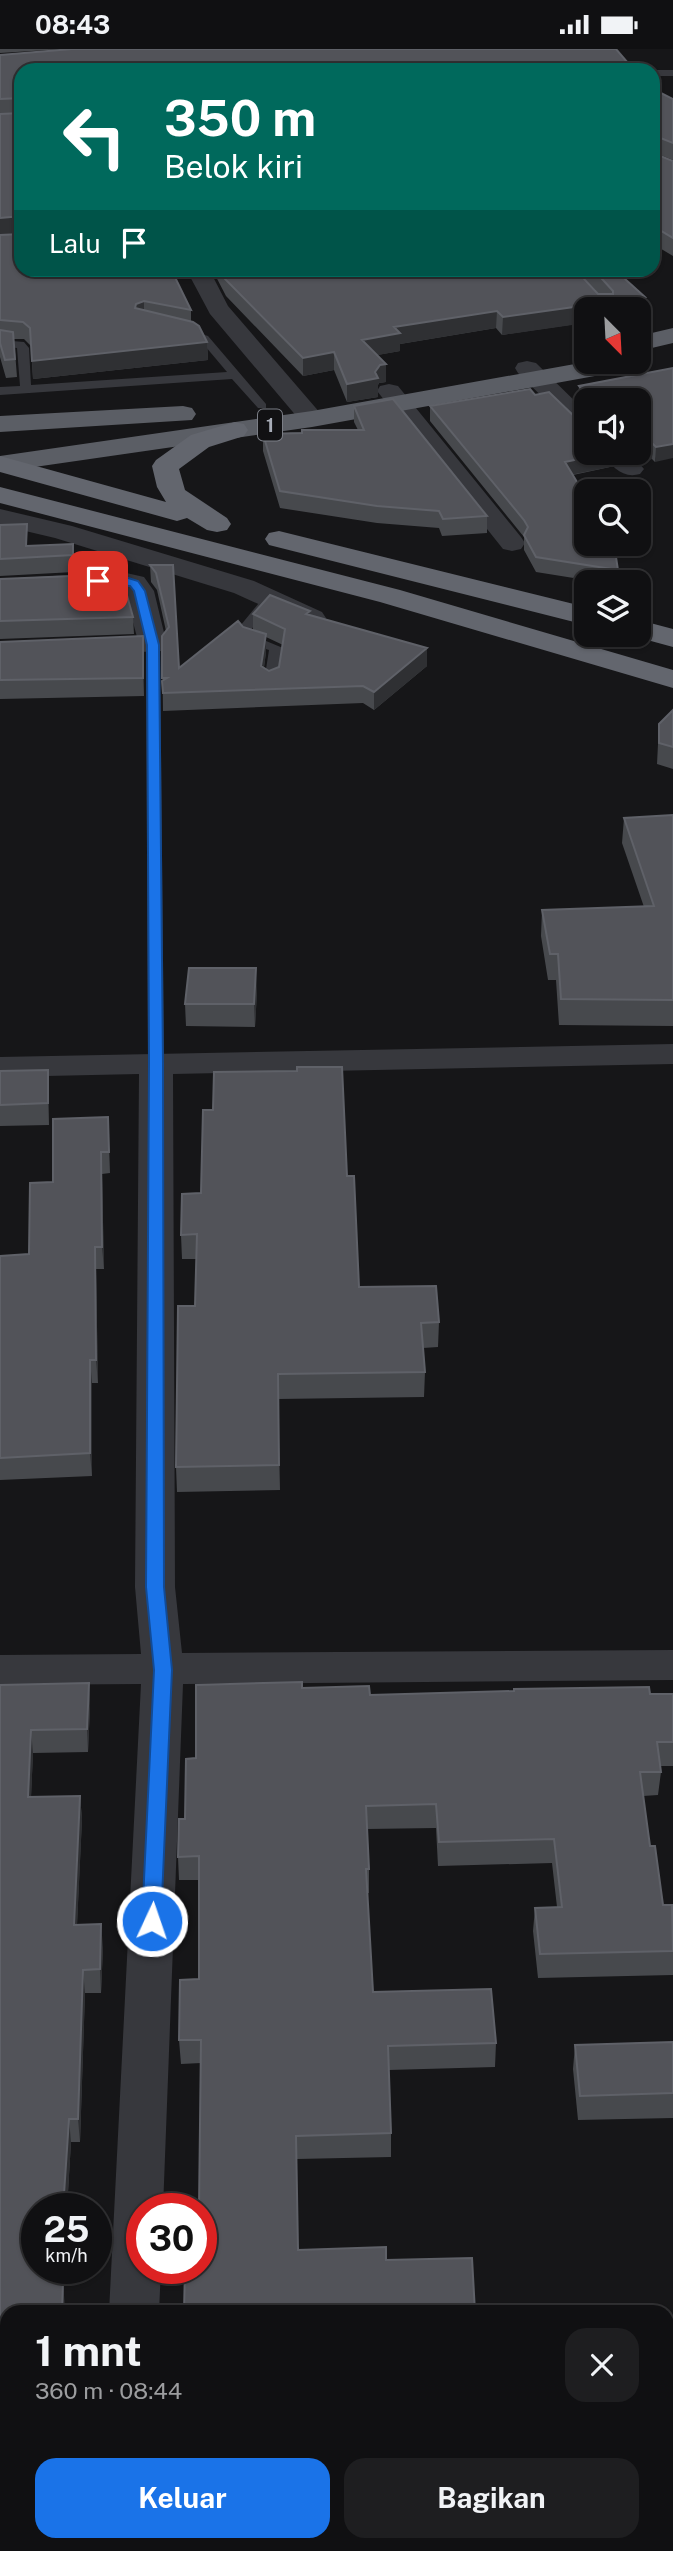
<!DOCTYPE html>
<html lang="id">
<meta charset="utf-8">
<style>
:root{--surface:#101012;--page:#1e1e20;--text:#f1f3f6;--muted:#9c9d9f;--line:#303032;--accent:#1a73e8}
body{margin:0;font-family:"Public Sans",sans-serif;background:var(--page);color:var(--text);height:100vh;display:flex;flex-direction:column;font-size:26px;white-space:nowrap}
*{box-sizing:border-box;margin:0}
p{font-size:23px;color:var(--muted)}
.icon{flex:none;width:38px;height:38px;fill:none;stroke:currentColor;stroke-width:2;stroke-linecap:round;stroke-linejoin:round}
.map{position:relative;flex:1;overflow:hidden}
.drawer{position:absolute;left:0px;top:2256px;width:674px;height:247px;display:flex;flex-direction:column;background:var(--surface);border-radius:21px 21px 0 0;box-shadow:0 2px 5px #0004,0 0 0 2px var(--line)}
.drawer>*{flex:none}
.top-card{position:absolute;left:14px;top:14px;width:646px;height:214px;border-radius:21px;box-shadow:0 2px 5px #0004,0 0 0 2px var(--line);background:#00695c;color:#fff;overflow:hidden}
.needle{width:46px;rotate:156deg}
.controls{position:absolute;left:574px;top:248px;display:grid;gap:14px}
.controls a{display:grid;place-items:center;width:77px;height:77px;border-radius:14px;background:var(--surface);box-shadow:0 2px 5px #0004,0 0 0 2px var(--line);font-size:35px}
.speed{position:absolute;left:21px;top:2144px;display:flex;gap:14px;font-size:35px;font-weight:700;text-align:center}
.speed>*{display:grid;place-content:center;width:91px;height:91px;border-radius:50%;background:var(--surface);box-shadow:0 2px 5px #0004,0 0 0 2px var(--line);line-height:1}
.speed small{font-size:18px;font-weight:400}
.speed .limit{border:10px solid #d22;background:#fff;color:#111}
.pin{position:absolute;display:grid;place-items:center;width:60px;height:60px;color:#fff;margin:-30px;border-radius:14px;box-shadow:0 4px 10px #0006}
.me{position:absolute;width:77px;margin:-38px;rotate:3deg;stroke-linejoin:round;filter:drop-shadow(0 0 5px #0008)}
.turn{display:flex;align-items:center;gap:24px;height:147px;padding:0 35px;font-size:32px}
.turn .icon{width:91px;height:91px;stroke-width:2.5}
.turn b{display:block;font-size:49px;line-height:60px}
.then{display:flex;align-items:center;height:66px;padding:0 35px;background:#0003;gap:14px;font-size:26px}
.round{display:grid;place-items:center;flex:none;width:74px;height:74px;border-radius:21px;background:var(--page)}
.headline{display:flex;align-items:center;justify-content:space-between;height:119px;padding:0 35px}
h1{font-size:42px;font-weight:700;line-height:52px}
.button{display:flex;gap:14px;margin-top:auto;padding:14px 35px}
.button a{flex:1;height:80px;border-radius:21px;background:var(--accent);color:#fff;font-size:28px;font-weight:700;line-height:80px;text-align:center}
.button a+a{background:var(--page);color:var(--text)}
.status{display:flex;justify-content:space-between;align-items:center;height:49px;padding:0 35px;background:var(--surface);direction:ltr}
.status svg{height:19px;fill:currentColor}
.map>svg:first-child{display:block}
</style>
<div class="status"><b>08:43</b><svg viewBox="0 0 49 12"><path d="M0 12V9h3v3zM5 12V6h3v6zM10 12V3h3v9zM15 12V0h3v12zM26 1h20v11H26zM47 4h2v5h-2z"/></svg></div>
<div class="map">
<svg width="673" height="2502" viewBox="0 0 673 2502">
<rect width="100%" height="100%" fill="#161618"/>
<g fill="none" stroke-linecap="round" stroke-linejoin="round">
<path fill="#37383d" fill-rule="evenodd" d="M653,21H673V27H653Z
M186,280L208,287L266,355V359H258L232,330L0,346V338L20,337L17,299L0,297V291L24,293L29,299L31,336L227,323L200,291L182,285L180,283Z
M268,548L275,552L250,582L254,587L283,599L278,633L271,637L264,633L269,601L244,593L236,582L263,549Z
M153,592L160,596L164,1014L156,1019L148,1014L146,596Z"/>
<path fill="#37383d" fill-rule="evenodd" d="M186,220H209L228,257L321,365L324,370L321,375L312,377L303,375L210,265Z
M527,312L536,314L586,363V384L577,382L518,324L515,319L518,314Z
M389,335L398,337L521,488L525,494L521,500L512,502L503,500L377,342L380,337Z
M602,404H630L644,420L640,425C623,430 612,418 602,404Z
M0,460L72,477L254,532L322,563L326,569L322,575L312,577L302,575L234,544L55,489L0,476Z
M122,523L144,528L154,542L167,596L163,602L0,609V593L137,588L124,540L0,546V530Z
M673,995V1015L173,1025L175,1538L182,1604L673,1601V1631L183,1635L163,2160H142V2219H161L159,2263H109L141,1635L0,1636V1606L141,1605L135,1538L139,1025L0,1028V1008Z
M96,2496H150V2502H96Z"/>
<path fill="#5b5e65" fill-rule="evenodd" d="M673,279V294L639,302V287Z
M639,310L641,313L637,318L628,321L312,378L0,423V407L312,362L586,313H639Z
M183,357L192,359L196,365L192,371L0,383V367Z"/>
<path fill="#63666e" fill-rule="evenodd" d="M235,373L244,375L248,381L244,387L209,398L179,420L185,441L227,469L231,475L227,481L217,483L207,481L187,469L177,472L0,423V407L166,453L157,438L152,417L156,411L191,386Z
M0,438L400,541L673,621V639L380,553L0,454Z
M279,482L586,558V576L269,496L265,490L269,484Z
M639,571L673,580V598L629,586H639Z"/>
</g>
<path fill="#47494d" fill-rule="evenodd" d="M0,0H64L0,4Z
M0,6L21,21V184L0,186Z
M653,40L673,50V111L653,103Z
M653,104L673,112V207L653,195Z
M0,186L191,261V272L207,293L208,311L33,330L31,297L24,290H14L17,328L6,329L0,308Z
M212,220H575L599,245L576,220H614L644,265L502,286L496,279L400,295V302L377,306L386,333L379,334L378,336V348L347,353L334,321L303,327L226,247Z
M673,319L655,413L652,410L640,412L633,404H639V352H586V360L578,351L579,337Z
M354,357L487,467V484L442,487L439,479L377,474L280,459L263,402V385L358,381L354,373Z
M430,357L610,418L573,426L618,521V534H605L536,523L524,501V488L430,372Z
M0,476L28,497L73,495L74,523L0,527Z
M150,516H173L179,619L243,578L253,581V565L310,566L427,617L374,661L363,654L163,662L162,587L166,582L157,541L151,533ZM266,588L283,596L279,618L269,622L264,618L266,603Z
M0,530L133,568L134,585L0,590Z
M0,593L143,605L144,647L0,650Z
M673,661V720L657,715L659,675Z
M673,766V977L559,976L556,931H548L541,887L542,861L644,858L622,794L624,769Z
M257,942L255,978L186,977L185,955Z
M0,1022L49,1042V1076L0,1077Z
M108,1068L110,1124L102,1125L104,1220H96L98,1334H92V1427L0,1431V1207L29,1205L53,1133Z
M347,1127L359,1238L439,1273L438,1298L423,1299L425,1323L424,1348L278,1350L280,1441L177,1443L176,1418L195,1257L196,1210H182L181,1186L201,1144Z
M89,1634L90,1657L88,1703L33,1704L31,1748L80,1747L82,1770L77,1875L103,1898L101,1944H85L80,2093H71L67,2160H37V2219H63L62,2234L65,2263H7L74,2496L73,2502H0V1636Z
M302,1639L370,1646L673,1645V1717H660L661,1723L658,1746L643,1747L650,1797L663,1856L673,1861V1926L538,1929L533,1882L535,1859L557,1858L552,1814L438,1817L436,1779L367,1780L369,1820V1844H367L373,1943L496,1994L495,2018L389,2021L391,2084V2108L297,2110L201,2219V2014L181,2015L179,1991L199,1930V1831H179L178,1808L196,1709Z
M673,1993V2069L578,2071L573,2020L575,1996Z"/>
<path fill="#2f3033" d="M21,167V184L0,186V169Z
M645,248L644,265L639,266V261H586V274L502,286L503,268Z
M144,252V269L135,259L136,255Z
M497,262L496,279L400,295V302L362,309V291L394,278Z
M207,293L208,311L33,330L32,312Z
M334,303V321L303,327V309Z
M386,315V333L379,334L378,336V348L347,353V335L375,323L380,316Z
M653,395L652,410L640,412L641,397Z
M673,395V409L655,413L656,398Z
M607,404H611L610,418L565,427V413Z
M266,585V603L262,634L261,617Z
M427,599V617L374,661V643Z
M256,919L257,942L255,978L254,955Z
M48,1021L49,1042V1076L48,1054Z
M101,1103L102,1125L104,1220L102,1198Z
M95,1198L96,1220L98,1334L96,1311Z
M90,1311L92,1334V1427L90,1404Z
M89,1634L90,1657L88,1703L87,1680Z
M31,1681L33,1704L30,1772L28,1748Z
M80,1747L82,1770L76,1899L74,1876Z
M101,1875L103,1898L101,1944L100,1920Z
M83,1921L85,1944L80,2093L78,2070Z
M69,2070L71,2093L67,2160H63Z
M60,2219H63L61,2258L59,2235Z
M63,2234L65,2258V2263H62Z
M71,2496H74L73,2502H71Z"/>
<path fill="#525359" stroke="#5f6168" stroke-width="2" d="M72,0H616L634,21H21V49L0,50V6Z
M653,40L673,50V94L653,86Z
M21,64V167L0,169V65Z
M653,104L673,112V189L653,177Z
M21,185V220H171L191,261L144,252L136,255L135,259L193,273L199,277L207,293L32,312L30,279L23,273L0,271V186Z
M221,220H575L598,245H613V242L593,220H614L645,248L503,268L497,262L394,278L400,284L362,291L386,315L380,316L375,323L378,329L347,335L334,303L303,309L225,230Z
M0,281L13,283L15,310L5,311L0,294Z
M673,319V395L656,398L653,395L641,397L639,395V352H589V349L579,337Z
M530,340L535,346L549,343L576,369L586,372V404H607L565,413L586,448V495H614L618,521L536,508L524,486L528,478L524,471L430,357Z
M393,350L487,467L443,470L439,462L377,457L280,442L263,385L302,384V381H364L354,357Z
M27,475L26,497L73,495V506L0,510V476Z
M150,516H173L179,619L238,572L243,578L266,585L261,617L269,622L279,618L285,580L253,565L270,546L310,562L306,565L427,599L374,643L363,637L163,644L162,632L167,629H162V587L169,578L156,524Z
M121,525L133,568L0,572V530Z
M143,587V629L0,631V593Z
M673,661V698L659,694V675Z
M673,766V951L561,950L558,905H550L542,861L654,857L624,769Z
M189,919H256L254,955H185Z
M297,1018H342L347,1127H354L359,1238L436,1237L439,1273L421,1274L425,1323L278,1325L279,1416L176,1418L178,1257H195L197,1185L181,1186L182,1145L201,1144L203,1061H213L214,1023L297,1022Z
M48,1021V1054L0,1056V1022Z
M108,1068L109,1103H101L102,1198H95L96,1311H90V1404L0,1409V1207L29,1205L30,1134L53,1133V1070Z
M302,1633V1639L369,1637L370,1646L514,1642V1640L649,1638L650,1645H673V1693H657L661,1723H640L650,1797H655L663,1856H672L673,1902L540,1905L535,1859L562,1858L554,1790L439,1793L436,1755L366,1757L369,1820H366L373,1943L491,1940L496,1994L388,1997L391,2084L296,2087L298,2201L386,2198V2211L472,2209L475,2263H184L185,2219H201V2160H199L201,1991H179L180,1931L199,1930V1807L178,1808L179,1770H185L186,1710L196,1709V1636Z
M89,1634L87,1680L31,1681L28,1748L80,1747L74,1876L101,1875L100,1920L83,1921L78,2070H69L63,2160H37V2219H60L59,2235L63,2234L62,2263H7V2496H71L70,2500L0,2502V1636Z
M673,1993V2044L580,2047L575,1996Z
M667,2333L673,2383V2502H162V2496H667Z"/>
<path fill="#1a73e8" stroke="#114b97" stroke-width="2" d="M122,527L138,532L145,542L159,596L163,1014L164,1538L172,1621L161,1872L158,1878L152,1880L145,1878L142,1872L154,1621L146,1538L149,1014L147,596L134,542L130,537L98,536L92,532L98,529Z"/>
<g text-anchor="middle" dominant-baseline="central" stroke-width="5" stroke-linejoin="round" paint-order="stroke">
<rect fill="#111113" stroke="#7b7e86" stroke-width="2" x="258" y="360.5" width="24" height="31" rx="5"/>
<g font-size="19" font-weight="bold" fill="#a8adb8">
<text x="270" y="376">1</text>
</g>
</g>
</svg>
<div class="controls">
<a><svg class="needle" viewBox="-14 -14 28 28"><path d="M0-13l5 13h-10z" fill="#e53935"/><path d="M0 13l5-13h-10z" fill="#9c9d9f"/></svg></a>
<a><svg class="icon" aria-label="sound" viewBox="0 0 24 24"><path d="M4 9h4l5-4v14l-5-4H4zM17 9q2 3 0 6"/></svg></a>
<a><svg class="icon" aria-label="search" viewBox="0 0 24 24"><circle cx="10" cy="10" r="6"/><path d="M15 15l6 6"/></svg></a>
<a><svg class="icon" aria-label="layers" viewBox="0 0 24 24"><path d="M12 4l9 5-9 5-9-5zM3 14l9 5 9-5"/></svg></a>
</div>
<div class="speed"><div>25<small>km/h</small></div><div class="limit">30</div></div>
<div class="pin" style="left:98px;top:532px;background:#d93025"><svg class="icon" aria-label="arrive" viewBox="0 0 24 24"><path d="M6 21V4h12l-3 4 3 4H6"/></svg></div>
<svg class="me" style="left:152px;top:1872px" viewBox="-20 -20 40 40"><circle r="17" fill="#1a73e8" stroke="#fff" stroke-width="3"/><path d="M0-11L8 9 0 5-8 9z" fill="#fff"/></svg>
<div class="top-card">
<div class="turn"><svg class="icon" aria-label="left" viewBox="0 0 24 24"><path d="M17 20v-9H6M10 6l-5 5 5 5"/></svg><div><b>350 m</b>Belok kiri</div></div>
<div class="then">Lalu<svg class="icon" aria-label="arrive" viewBox="0 0 24 24"><path d="M6 21V4h12l-3 4 3 4H6"/></svg></div>
</div>
<section class="drawer">
<div class="headline"><div><h1>1 mnt</h1><p>360 m · 08:44</p></div><a class="round"><svg class="icon" aria-label="close" viewBox="0 0 24 24"><path d="M6 6l12 12M18 6L6 18"/></svg></a></div>
<div class="button"><a>Keluar</a><a>Bagikan</a></div>
</section>
</div>
